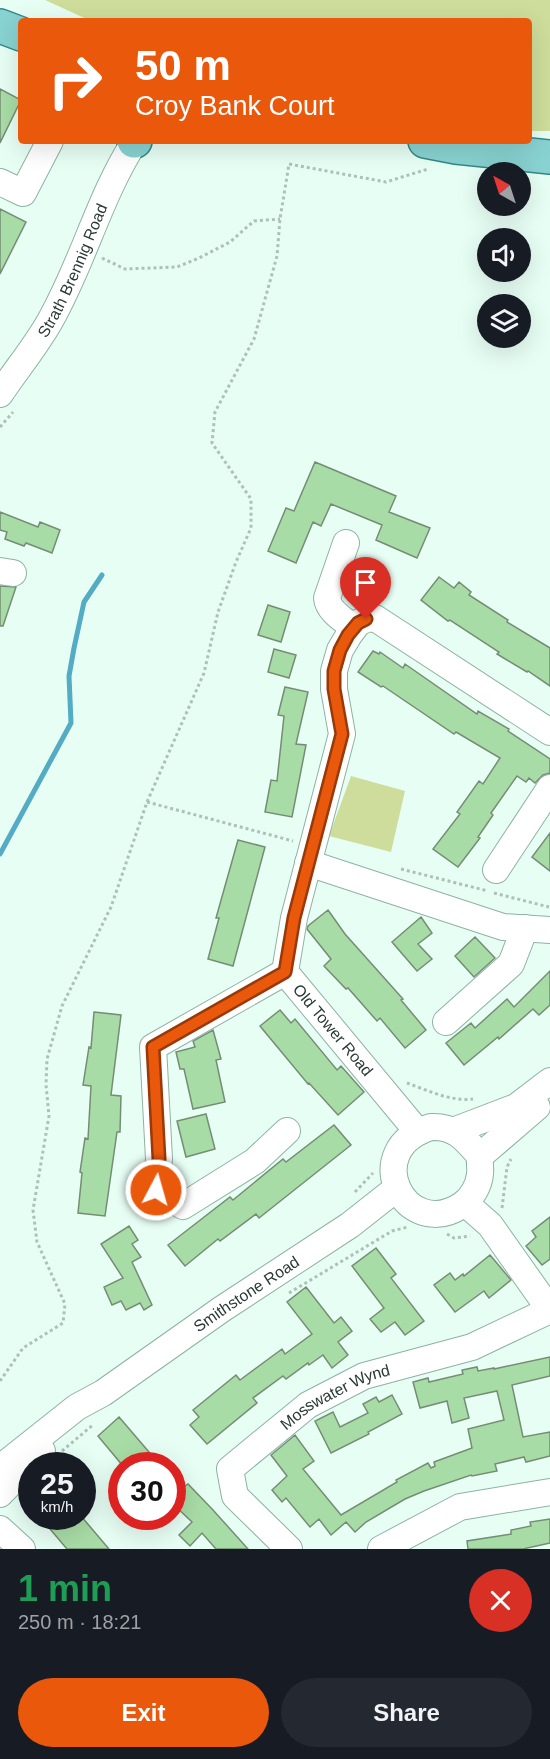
<!DOCTYPE html>
<meta charset="utf-8">
<style>
:root{--surface:#171b24;--page:#242831;--text:#f1f3f6;--muted:#9ea1a6;--accent:#ea580c}
body{margin:0;font-family:Arial,sans-serif;background:var(--page);color:var(--text);height:100vh;display:flex;flex-direction:column;font-size:22px;white-space:nowrap}
*{box-sizing:border-box;margin:0}
p{font-size:20px;color:var(--muted)}
.icon{flex:none;width:33px;height:33px;fill:none;stroke:currentColor;stroke-width:2;stroke-linecap:round;stroke-linejoin:round}
.map{position:relative;height:1549px;overflow:hidden}
.drawer{display:flex;flex-direction:column;background:var(--surface);flex:1}
.drawer>*{flex:none}
.hud{position:absolute;left:18px;top:18px;width:514px;height:126px;border-radius:6px;box-shadow:0 6px 24px #0002;background:#ea580c;color:#fff;overflow:hidden}
.needle{width:39px;rotate:321deg}
.controls{position:absolute;left:477px;top:162px;display:grid;gap:12px}
.controls a{display:grid;place-items:center;width:54px;height:54px;border-radius:50%;background:var(--surface);box-shadow:0 6px 24px #0002;font-size:30px}
.speed{position:absolute;left:18px;top:1452px;display:flex;gap:12px;font-size:30px;font-weight:700;text-align:center}
.speed>*{display:grid;place-content:center;width:78px;height:78px;border-radius:50%;background:var(--surface);box-shadow:0 6px 24px #0002;line-height:1}
.speed small{font-size:15px;font-weight:400}
.speed .limit{border:9px solid #d22;background:#fff;color:#111}
.pin{position:absolute;display:grid;place-items:center;width:51px;height:51px;color:#fff;margin:-62px -26px;border-radius:50% 50% 50% 0;rotate:-45deg;box-shadow:0 0 6px #0007}
.pin .icon{rotate:45deg}
.me{position:absolute;width:66px;margin:-33px;rotate:6deg;stroke-linejoin:round;filter:drop-shadow(0 0 4px #0008)}
.turn{display:flex;align-items:center;gap:21px;height:126px;padding:0 18px;font-size:27px}
.turn .icon{width:78px;height:78px;stroke-width:2.5}
.turn b{display:block;font-size:42px;line-height:51px}
.round{display:grid;place-items:center;flex:none;width:63px;height:63px;border-radius:32px;background:var(--page)}
.summary{display:flex;align-items:center;justify-content:space-between;height:102px;padding:0 18px}
h1{font-size:36px;font-weight:600;line-height:45px;color:#1e9e55}
.primary-button{display:flex;gap:12px;margin-top:auto;padding:12px 18px}
.primary-button a{flex:1;height:69px;border-radius:36px;background:var(--accent);color:#fff;font-size:24px;font-weight:600;line-height:69px;text-align:center}
.primary-button a+a{background:var(--page);color:var(--text)}
.map>svg:first-child{display:block}
</style>
<div class="map">
<svg width="550" height="1549" viewBox="0 0 550 1549">
<rect width="100%" height="100%" fill="#e7fef5"/>
<path fill="#cedd9b" d="M45,0H550V131H530V21H91Z
M351,776L405,791L391,852L329,836Z"/>
<g fill="none" stroke-linecap="round" stroke-linejoin="round">
<path stroke="#53abc4" stroke-width="5" d="M0,854L71,723L69,676L74,648L84,602L102,575"/>
</g>
<path fill="#a8dca6" stroke="#758d74" stroke-width="1.5" d="M0,89L21,100L0,143Z
M0,209L26,222L0,274Z
M315,462L396,496L389,512L430,528L417,558L376,540L382,525L331,504L321,526L313,522L296,563L268,551L286,508L294,511Z
M0,512L38,527L40,522L60,530L52,553L26,543L24,546L5,539L7,532L0,530Z
M439,577L454,588L459,582L471,592L469,595L508,620L507,622L550,648V686L528,671L527,672L497,654L499,652L450,620L448,621L421,600Z
M0,586L16,587L3,626H0Z
M268,605L290,612L281,642L258,635Z
M274,649L296,655L289,678L268,672Z
M373,651L379,654L380,652L403,668L405,664L477,714L478,711L509,729L508,731L550,759V773L543,775L535,783L529,778L526,782L517,776L491,813L493,815L478,837L480,838L458,867L433,849L460,814L457,812L479,781L483,784L500,758L456,732L454,734L383,686L381,687L358,672Z
M285,687L308,692L296,744L306,745L292,817L265,812L271,780L277,781L284,716L278,715Z
M550,833V871L532,857Z
M238,840L265,847L233,966L208,959L219,918H216Z
M328,910L345,934L403,999L401,1000L426,1030L405,1048L380,1018L377,1021L348,988L346,989L324,966L331,959L307,929L308,926Z
M421,917L432,933L418,944L432,959L417,971L392,942Z
M475,937L495,958L474,977L455,956Z
M550,971V1005L539,1015L533,1009L499,1039L498,1037L464,1065L446,1043L471,1023L475,1028L507,999L514,1007Z
M280,1010L291,1023L295,1019L337,1070L341,1066L364,1092L338,1115L309,1083L308,1084L260,1026Z
M94,1012L121,1015L111,1095L121,1096L120,1132H117L105,1216L78,1213L82,1173L80,1172L85,1138L88,1139L91,1086L83,1085L89,1047L91,1048Z
M213,1030L221,1059L216,1060L225,1102L193,1109L184,1069H180L176,1052L195,1047L193,1041Z
M206,1114L215,1149L186,1157L177,1121Z
M334,1125L351,1145L259,1218L256,1214L220,1241L218,1239L185,1266L168,1245L230,1197L233,1200L283,1159L286,1162Z
M550,1217V1259L542,1265L526,1246L536,1237L532,1231Z
M129,1226L138,1240L132,1244L141,1257L132,1262L152,1305L144,1310L140,1303L126,1310L121,1301L112,1305L104,1287L123,1278L101,1244Z
M376,1248L396,1274L391,1278L424,1321L405,1335L395,1322L381,1332L370,1319L384,1308L352,1266Z
M490,1255L511,1280L489,1298L484,1291L455,1312L434,1285L450,1273L455,1280L463,1274L464,1276Z
M306,1287L334,1323L341,1317L352,1331L338,1342L348,1355L332,1368L323,1355L309,1365L308,1363L286,1379L283,1376L253,1398L257,1403L207,1444L190,1425L199,1417L193,1410L236,1375L240,1380L282,1349L285,1354L312,1334L287,1302Z
M550,1357V1376L512,1385L523,1437L550,1432V1456L526,1462L524,1457L495,1464L497,1471L472,1476L471,1475L424,1491L405,1499L366,1522L355,1532L346,1522L331,1535L319,1519L310,1527L286,1498L282,1502L272,1490L287,1476L271,1455L295,1435L314,1461L303,1469L341,1515L397,1482L396,1480L428,1463L431,1468L435,1466L434,1462L472,1448L468,1429L504,1420L497,1391L464,1398L469,1418L452,1423L447,1401L420,1408L413,1382L428,1378L429,1382L463,1374L462,1370L477,1367L478,1371L494,1368V1369Z
M392,1395L402,1414L368,1432L369,1434L331,1453L315,1421L333,1412L340,1427L368,1413L363,1404L376,1397L379,1402Z
M119,1417L161,1466H123L98,1436Z
M172,1472L185,1486L188,1484L213,1510L248,1549H216L202,1533L190,1546L179,1535L192,1522L172,1503Z
M39,1516H81L109,1549H67Z
M550,1519V1543L523,1549H468L467,1541L511,1534V1530L531,1526L530,1522Z"/>
<g fill="none" stroke-linecap="round" stroke-linejoin="round">
<defs>
<g id="minor">
<path d="M0,182L23,193L50,141"/>
<path id="s1" d="M0,394C16,370 36,346 50,321C83,263 99,197 135,141"/>
<path d="M346,543L327,598C328,611 344,620 354,628"/>
<path d="M0,571L13,573"/>
<path d="M308,863L503,927L550,930"/>
<path d="M496,870L550,788"/>
<path d="M285,972L153,1047L159,1159L156,1190L183,1206L255,1161L287,1131"/>
<path d="M446,1022L511,964L525,928"/>
<path d="M431,1127C456,1126 465,1139 480,1156C479,1162 481,1168 480,1174C479,1186 471,1199 462,1205C405,1243 358,1149 431,1127Z"/>
<path d="M417,1131L285,972L294,918L342,734L334,689V671L340,650L349,635L358,623L366,619L375,618L550,732"/>
<path d="M453,1131L516,1107L550,1081"/>
<path d="M480,1156L537,1107"/>
<path d="M465,1203L490,1225L550,1310"/>
<path id="s2" d="M0,1468L77,1407L103,1393L222,1309L350,1225L397,1188"/>
<path d="M0,1494L42,1451"/>
<path d="M0,1529L22,1549"/>
<path id="s3" d="M289,1549L235,1496L230,1469L308,1405L364,1376L472,1347L550,1310"/>
<path d="M381,1549L460,1507L550,1492"/>
</g>
<path id="major" d="M0,26L21,34
M134,141H135
M425,141L456,147L550,157"/>
</defs>
<use href="#minor" stroke="#8eb2a4" stroke-width="28"/>
<use href="#major" stroke="#338987" stroke-width="36"/>
<path stroke="#acc1b9" stroke-width="3" stroke-dasharray="3 3" stroke-linecap="butt" d="M102,258L125,269L177,267L199,258L230,242L254,221L280,219
M0,427L13,412
M147,802L293,841
M401,869L488,891
M494,893L549,907
M407,1083C427,1090 451,1102 473,1099
M355,1192L373,1173
M502,1208L507,1167L511,1159
M447,1234L454,1238L470,1236
M289,1293L392,1231L408,1227
M0,1381L23,1348L63,1323L65,1304L37,1242L33,1210L49,1116L46,1085L47,1059L62,1006L111,907L147,802L204,673L218,612L236,562L251,528V499L212,443L215,412L254,339L277,256L280,219L289,164L386,182L428,169
M62,1451L94,1424"/>
<use href="#minor" stroke="#fff" stroke-width="26"/>
<use href="#major" stroke="#88d2d1" stroke-width="33"/>
</g>
<g fill="none" stroke-linecap="round" stroke-linejoin="round">
<defs>
<path id="route" d="M156,1190L159,1159L153,1047L285,972L294,918L342,734L334,689V671L340,650L348,635L358,623L366,619"/>
</defs>
<use href="#route" stroke="#983908" stroke-width="15"/>
<use href="#route" stroke="#ea580c" stroke-width="10"/>
</g>
<g text-anchor="middle" dominant-baseline="central" stroke-width="4.5" stroke-linejoin="round" paint-order="stroke">
<g font-size="16" fill="#2b3a34" stroke="#fff">
<text stroke="none"><textPath href="#s1" startOffset="144">Strath Brennig Road</textPath></text>
<text transform="translate(333 1030) rotate(50)">Old Tower Road</text>
<text stroke="none"><textPath href="#s2" startOffset="302">Smithstone Road</textPath></text>
<text stroke="none"><textPath href="#s3" startOffset="232">Mosswater Wynd</textPath></text>
</g>
</g>
</svg>
<div class="controls">
<a><svg class="needle" viewBox="-14 -14 28 28"><path d="M0-13l5 13h-10z" fill="#e53935"/><path d="M0 13l5-13h-10z" fill="#9ea1a6"/></svg></a>
<a><svg class="icon" aria-label="sound" viewBox="0 0 24 24"><path d="M4 9h4l5-4v14l-5-4H4zM17 9q2 3 0 6"/></svg></a>
<a><svg class="icon" aria-label="layers" viewBox="0 0 24 24"><path d="M12 4l9 5-9 5-9-5zM3 14l9 5 9-5"/></svg></a>
</div>
<div class="speed"><div>25<small>km/h</small></div><div class="limit">30</div></div>
<div class="pin" style="left:366px;top:619px;background:#d93025"><svg class="icon" aria-label="arrive" viewBox="0 0 24 24"><path d="M6 21V4h12l-3 4 3 4H6"/></svg></div>
<svg class="me" style="left:156px;top:1190px" viewBox="-20 -20 40 40"><circle r="17" fill="#ea580c" stroke="#fff" stroke-width="3"/><path d="M0-11L8 9 0 5-8 9z" fill="#fff"/></svg>
<div class="hud">
<div class="turn"><svg class="icon" aria-label="right" viewBox="0 0 24 24"><path d="M7 20v-9h11M14 6l5 5-5 5"/></svg><div><b>50 m</b>Croy Bank Court</div></div>
</div>
</div>
<section class="drawer">
<div class="summary"><div><h1>1 min</h1><p>250 m · 18:21</p></div><a class="round" style="background:#d93025;color:#fff"><svg class="icon" aria-label="close" viewBox="0 0 24 24"><path d="M6 6l12 12M18 6L6 18"/></svg></a></div>
<div class="primary-button"><a>Exit</a><a>Share</a></div>
</section>
